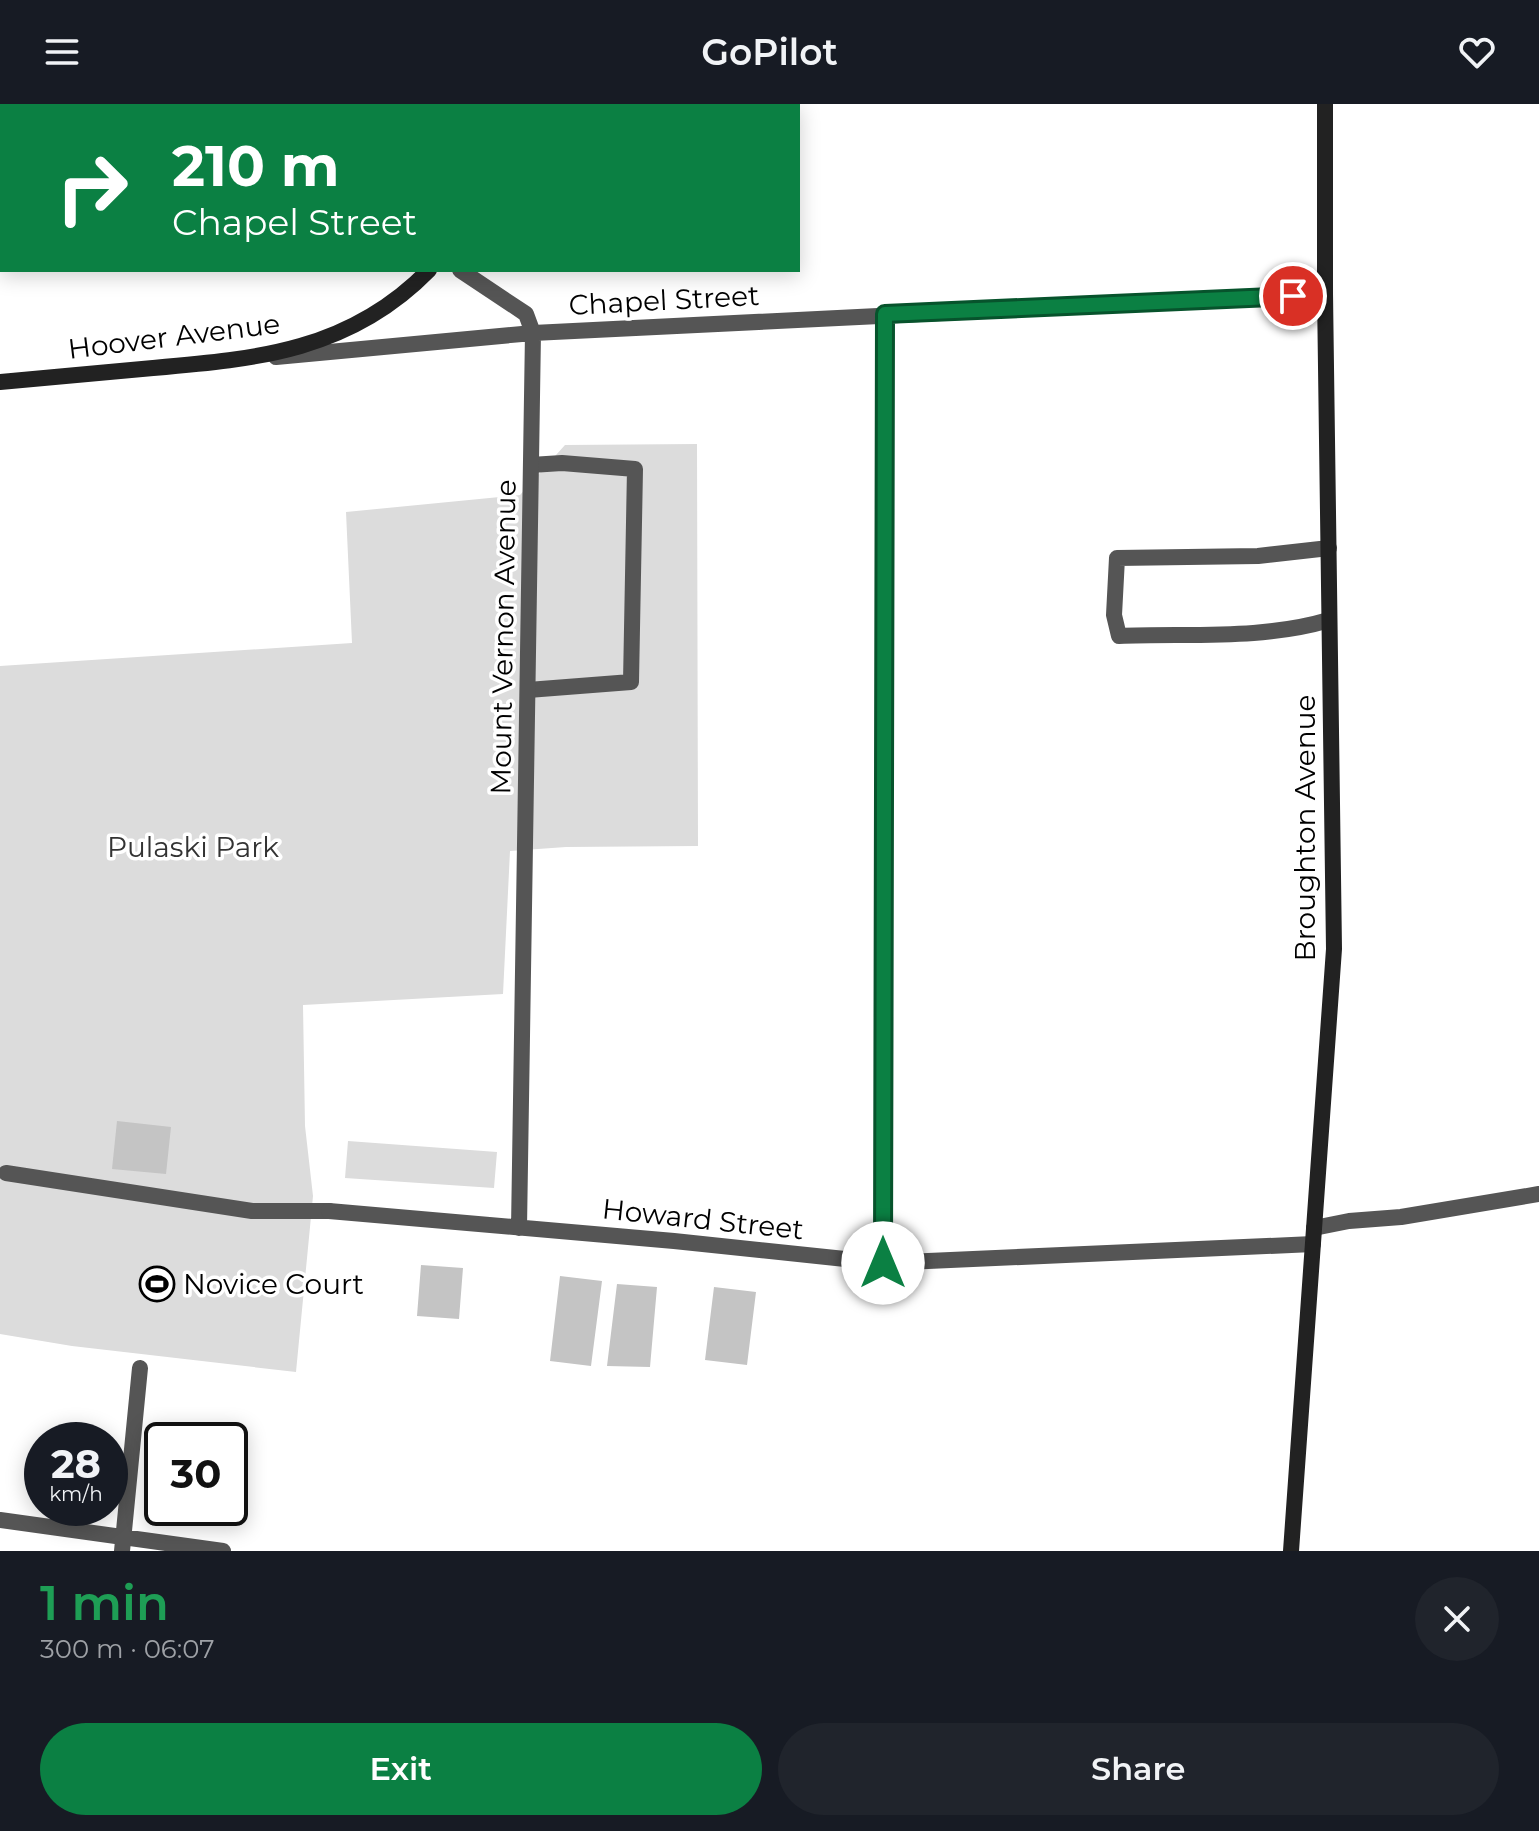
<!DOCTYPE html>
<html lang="en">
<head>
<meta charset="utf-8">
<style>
	:root { --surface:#171b24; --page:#20242c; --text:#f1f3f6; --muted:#9ea1a6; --accent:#0b8043 }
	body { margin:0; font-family:Montserrat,sans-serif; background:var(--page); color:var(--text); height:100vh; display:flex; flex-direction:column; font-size:30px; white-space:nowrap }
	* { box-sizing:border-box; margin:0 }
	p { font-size:26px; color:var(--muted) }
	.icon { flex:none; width:44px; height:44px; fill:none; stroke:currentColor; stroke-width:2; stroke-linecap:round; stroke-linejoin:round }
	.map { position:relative; height:1447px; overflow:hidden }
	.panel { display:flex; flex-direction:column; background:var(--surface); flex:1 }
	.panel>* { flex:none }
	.banner { position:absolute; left:0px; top:0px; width:800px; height:168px; box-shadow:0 4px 20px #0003; background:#0b8043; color:#fff; overflow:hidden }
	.speed { position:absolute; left:24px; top:1318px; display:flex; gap:16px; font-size:40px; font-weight:700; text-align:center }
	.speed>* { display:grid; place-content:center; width:104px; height:104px; border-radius:50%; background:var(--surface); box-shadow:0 4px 20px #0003; line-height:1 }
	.speed small { font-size:20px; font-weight:400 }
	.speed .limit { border:4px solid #111; border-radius:12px; background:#fff; color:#111 }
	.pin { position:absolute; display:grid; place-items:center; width:68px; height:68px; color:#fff; margin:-34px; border:4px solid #fff; border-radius:50%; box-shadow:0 2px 8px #0007 }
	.me { position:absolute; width:88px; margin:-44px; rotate:0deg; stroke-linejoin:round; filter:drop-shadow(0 0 6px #0008) }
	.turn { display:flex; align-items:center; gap:28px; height:168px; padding:0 40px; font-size:36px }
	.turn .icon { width:104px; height:104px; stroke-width:2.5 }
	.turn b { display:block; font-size:56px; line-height:68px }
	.round { display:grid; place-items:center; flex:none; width:84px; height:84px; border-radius:42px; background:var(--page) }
	.head { display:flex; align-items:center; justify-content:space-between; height:136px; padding:0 40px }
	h1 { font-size:48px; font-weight:600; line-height:60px; color:#1e9e55 }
	.primary-button { display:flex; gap:16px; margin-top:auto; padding:16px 40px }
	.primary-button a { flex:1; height:92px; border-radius:48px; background:var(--accent); color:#fff; font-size:32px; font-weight:600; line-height:92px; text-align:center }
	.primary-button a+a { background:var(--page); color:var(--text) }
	header { display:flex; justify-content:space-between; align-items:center; height:104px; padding:0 40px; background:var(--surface); font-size:36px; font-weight:600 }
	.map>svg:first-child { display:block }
	.green { fill:#dcdcdc }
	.building { fill:#c4c4c4 }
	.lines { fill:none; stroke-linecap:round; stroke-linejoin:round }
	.lane { stroke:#555; stroke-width:16 }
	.street { stroke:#555; stroke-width:16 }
	.secondary { stroke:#222; stroke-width:16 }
	.route-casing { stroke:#07532c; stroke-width:20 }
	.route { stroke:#0b8043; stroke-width:14 }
	.labels { text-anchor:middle; stroke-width:7; stroke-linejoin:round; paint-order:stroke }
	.street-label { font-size:28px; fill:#000; stroke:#fff }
	.park-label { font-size:28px; fill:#333; stroke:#fff }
	.poi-label { font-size:28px; fill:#000; stroke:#fff; text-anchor:start }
</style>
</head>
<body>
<header><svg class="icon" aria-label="menu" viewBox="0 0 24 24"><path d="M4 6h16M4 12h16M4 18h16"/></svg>GoPilot<svg class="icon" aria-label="heart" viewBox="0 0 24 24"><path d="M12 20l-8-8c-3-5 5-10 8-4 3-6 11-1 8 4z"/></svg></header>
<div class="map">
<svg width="1539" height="1447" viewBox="0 0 1539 1447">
	<rect width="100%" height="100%" fill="#fff"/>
	<path class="green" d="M697,340L698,742L566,743L510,747L503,890L303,901L305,1022L313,1092L296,1268L72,1242L0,1230V562L352,539L346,408L520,391L565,341Z
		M348,1037L497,1048L494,1084L345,1074Z"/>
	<path class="building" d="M117,1017L171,1023L166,1070L112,1065Z
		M421,1161L463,1164L459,1215L417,1212Z
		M560,1172L602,1177L591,1262L550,1257Z
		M617,1180L657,1183L650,1263L607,1262Z
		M714,1183L756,1188L747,1261L705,1256Z"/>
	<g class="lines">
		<path class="lane" d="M403,2L404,0
			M1329,444L1258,452L1117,454L1114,511L1119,532C1188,529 1262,536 1329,516
			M528,586L631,578L635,365L562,359L531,361
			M6,1069L252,1107H329
			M1314,1124L1349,1117L1401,1113L1539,1090"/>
		<path class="street" d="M460,166L526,210L533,229L519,1124
			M276,253L533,229L1325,190
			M329,1107L674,1137L883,1159L1313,1140
			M883,1159L885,210
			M0,1416L223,1447
			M122,1447L140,1264"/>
		<path class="secondary" d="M7,2L8,0
			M42,2L43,0
			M560,2L562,0
			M0,22L2,16
			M0,125L2,119
			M0,278C51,273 102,269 153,264C257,255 350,247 429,166
			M1291,1447L1334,845L1325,190V0"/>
	</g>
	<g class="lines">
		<g class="route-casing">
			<path id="route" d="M883,1159L885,210L1293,192"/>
		</g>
		<use href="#route" class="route"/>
	</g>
	<defs>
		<g id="stadium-ring" transform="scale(1.8)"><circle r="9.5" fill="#fff" stroke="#000" stroke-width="1.5"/><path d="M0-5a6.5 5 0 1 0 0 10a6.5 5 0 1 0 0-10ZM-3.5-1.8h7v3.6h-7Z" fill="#000"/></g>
	</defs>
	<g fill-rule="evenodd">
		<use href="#stadium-ring" x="157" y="1180"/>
	</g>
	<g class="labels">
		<g class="street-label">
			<text transform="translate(664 196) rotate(-3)" y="10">Chapel Street</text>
			<text transform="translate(174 232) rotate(-7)" y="10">Hoover Avenue</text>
			<text transform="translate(503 533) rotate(-89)" y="10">Mount Vernon Avenue</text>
			<text transform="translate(1305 724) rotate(-90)" y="10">Broughton Avenue</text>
			<text transform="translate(703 1115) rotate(6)" y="10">Howard Street</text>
		</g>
		<g class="park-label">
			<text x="193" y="753">Pulaski Park</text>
		</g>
		<g class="poi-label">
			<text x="183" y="1190">Novice Court</text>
		</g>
	</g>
</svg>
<div class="speed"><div>28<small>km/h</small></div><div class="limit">30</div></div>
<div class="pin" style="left:1293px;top:192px;background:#d93025"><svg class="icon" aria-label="arrive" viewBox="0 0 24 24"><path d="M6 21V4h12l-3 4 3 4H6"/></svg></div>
<svg class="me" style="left:883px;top:1159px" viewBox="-20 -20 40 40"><circle r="19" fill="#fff"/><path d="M0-13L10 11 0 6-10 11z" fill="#0b8043"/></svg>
<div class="banner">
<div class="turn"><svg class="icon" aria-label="right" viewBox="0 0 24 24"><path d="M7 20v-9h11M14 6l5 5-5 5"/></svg><div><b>210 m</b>Chapel Street</div></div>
</div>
</div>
<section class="panel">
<div class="head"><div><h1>1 min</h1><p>300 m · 06:07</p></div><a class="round"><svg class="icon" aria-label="close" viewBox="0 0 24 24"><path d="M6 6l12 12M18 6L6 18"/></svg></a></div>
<div class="primary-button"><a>Exit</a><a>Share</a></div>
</section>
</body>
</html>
